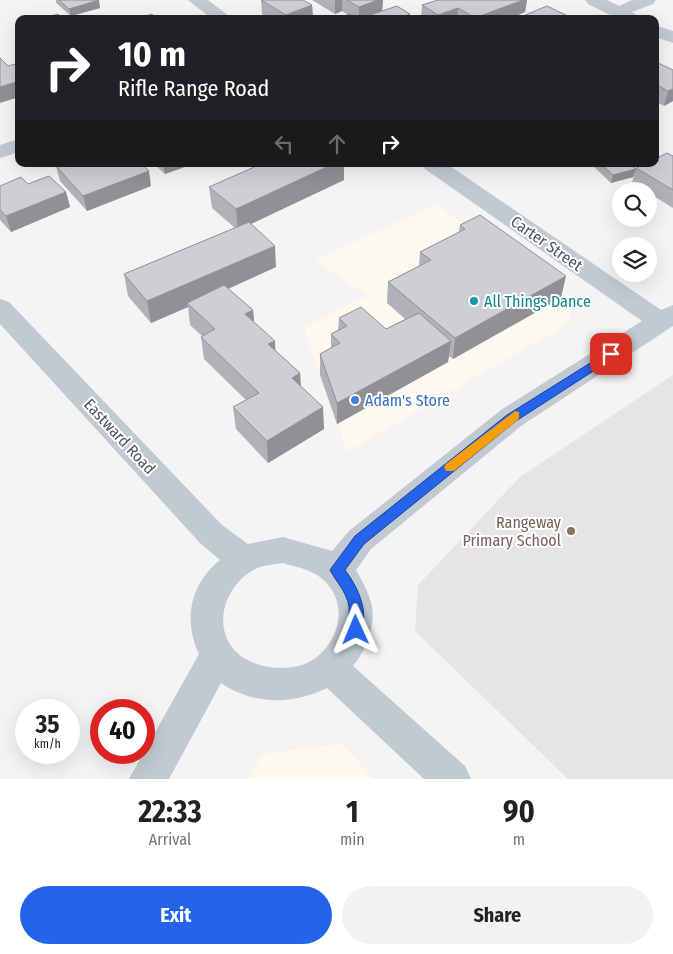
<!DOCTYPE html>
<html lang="en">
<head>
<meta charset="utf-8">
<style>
	:root { --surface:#fff; --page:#f2f2f2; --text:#222; --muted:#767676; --accent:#2563eb }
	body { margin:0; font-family:"Fira Sans Condensed",sans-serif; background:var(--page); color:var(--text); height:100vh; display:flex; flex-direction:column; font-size:19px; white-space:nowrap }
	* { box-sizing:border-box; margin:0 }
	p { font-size:16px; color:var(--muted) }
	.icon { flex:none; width:28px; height:28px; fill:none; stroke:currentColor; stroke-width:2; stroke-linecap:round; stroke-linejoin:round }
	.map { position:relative; height:779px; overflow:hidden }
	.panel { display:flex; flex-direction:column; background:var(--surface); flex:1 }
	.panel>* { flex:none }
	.banner { position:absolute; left:15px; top:15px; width:644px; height:152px; border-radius:10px; box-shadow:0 5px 20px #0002; background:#202124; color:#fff; overflow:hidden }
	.tools { position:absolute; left:612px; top:182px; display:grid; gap:10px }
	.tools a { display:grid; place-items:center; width:45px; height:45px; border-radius:50%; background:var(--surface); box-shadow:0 5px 20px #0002; font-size:25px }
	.speed { position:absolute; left:15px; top:699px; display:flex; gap:10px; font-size:25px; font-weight:700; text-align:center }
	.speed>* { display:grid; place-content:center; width:65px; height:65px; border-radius:50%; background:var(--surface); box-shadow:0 5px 20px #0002; line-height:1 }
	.speed small { font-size:12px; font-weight:400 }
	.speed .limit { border:8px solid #d22; background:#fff; color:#111 }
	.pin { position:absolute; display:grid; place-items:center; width:42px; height:42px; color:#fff; margin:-21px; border-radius:10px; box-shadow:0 2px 8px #0006 }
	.me { position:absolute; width:55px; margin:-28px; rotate:359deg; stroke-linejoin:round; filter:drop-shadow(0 0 4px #0008) }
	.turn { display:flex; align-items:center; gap:18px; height:105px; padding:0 20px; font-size:22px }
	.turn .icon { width:65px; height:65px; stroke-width:2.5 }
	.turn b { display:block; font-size:35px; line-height:42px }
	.lanes { display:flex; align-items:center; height:48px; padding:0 20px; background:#0003; justify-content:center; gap:25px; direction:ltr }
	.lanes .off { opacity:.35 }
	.eta { display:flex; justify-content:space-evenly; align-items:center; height:85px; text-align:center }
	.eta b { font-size:30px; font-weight:700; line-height:35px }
	.cta { display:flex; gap:10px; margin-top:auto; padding:10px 20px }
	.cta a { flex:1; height:58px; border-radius:30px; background:var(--accent); color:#fff; font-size:20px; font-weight:700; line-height:58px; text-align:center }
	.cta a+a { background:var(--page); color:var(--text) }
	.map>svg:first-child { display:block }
	.commercial { fill:#fdf9ef }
	.education { fill:#e6e4e5 }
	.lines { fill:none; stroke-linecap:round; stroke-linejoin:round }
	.minor { fill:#c1cad2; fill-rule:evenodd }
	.wall { fill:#b0b2b7 }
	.shaded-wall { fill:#909195 }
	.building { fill:#cdcfd5; stroke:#909195 }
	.route { fill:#2563eb; stroke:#184099 }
	.slow { fill:#f59e0b }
	.culture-dot { fill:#0f9aa8; stroke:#fff; stroke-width:2 }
	.shop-dot { fill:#3f7fe0; stroke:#fff; stroke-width:2 }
	.education-dot { fill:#8d6e63; stroke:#fff; stroke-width:2 }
	.labels { text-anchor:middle; stroke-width:4; stroke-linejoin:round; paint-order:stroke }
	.street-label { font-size:16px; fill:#4a5661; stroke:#fff }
	.culture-label { font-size:16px; fill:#0d838f; stroke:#fff; text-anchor:start }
	.shop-label { font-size:16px; fill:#366cbe; stroke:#fff; text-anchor:start }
	.education-label { font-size:16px; fill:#785e54; stroke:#fff; text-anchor:end }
</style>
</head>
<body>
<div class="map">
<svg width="673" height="779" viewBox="0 0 673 779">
	<rect width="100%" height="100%" fill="#f5f3f3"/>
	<path class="commercial" d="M436,204L570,301L569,323L347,452L304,328L367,296L316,260Z
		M342,744L374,779H248L263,754Z"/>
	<path class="education" d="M673,375V779H568L415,631L418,585L520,477Z"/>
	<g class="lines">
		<path class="minor" d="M188,0H208L233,19H212Z
			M585,0H607L619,6L632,0H656L653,4L632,12L641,19H618L588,4Z
			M655,25L673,31V43L655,37Z
			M19,139V152L0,158V145Z
			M422,164H447L661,310L673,305V326L521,426L371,549L356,570C361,579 367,589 370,599C378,619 367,650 353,666L465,766L471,779H424L327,688C293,705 253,705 221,683L169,779H129L199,654C183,620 190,584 220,560L200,543L0,324V299L9,302L222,525L248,544L283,537L332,551L349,531L501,410L642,321L425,169ZM283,563C291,566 301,567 309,571C347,587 347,632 317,657C292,677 240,669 227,639C215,611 233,577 260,567C267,565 276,564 283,563Z"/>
	</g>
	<path class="wall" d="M56,0H98L100,8L71,16L56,3Z
		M261,0L312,5L313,19H269L262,14Z
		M312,0H383L382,11L410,14L409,19H337L348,15L342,11L335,14Z
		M438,0H527L525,12L508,19H421L422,5Z
		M523,16L574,19H522Z
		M655,64L673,101L664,106L655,101Z
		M673,156V208L649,193V191H646L632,183L636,168Z
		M154,164H193L165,174Z
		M591,164H630L636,169L633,177L611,183Z
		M56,166L151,186L87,211L60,181Z
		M344,180L251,224L276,267L228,289L253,310L254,322L276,351L300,373L301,386L324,429L268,463L236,429L233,407L246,400L204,359L201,337L202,336L190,325L188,307L151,323L128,296L124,274L235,228L212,208L209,187Z
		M28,184L66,192L70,207L11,232L0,220V186Z
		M460,225L561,298L453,359L449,356L448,362L337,424L320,375V354L331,348V334L338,330L339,318L386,329L405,319L387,303L388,282L419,266L420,252L459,232Z"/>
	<path class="shaded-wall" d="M99,0L100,8L71,16L69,9Z
		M335,0H342V11L335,14Z
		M378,0H383L382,12L359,19V7Z
		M523,0H527L525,12L508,19H475V18Z
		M312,5L313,19H286V15Z
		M458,8L457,19H438V15Z
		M410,14L409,19H396Z
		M19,81V97L0,103V87Z
		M673,89V101L664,106L668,91Z
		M163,164H193L165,174Z
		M333,164H344V180L238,230L236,209Z
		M636,169L633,177L611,183L613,175Z
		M149,171L151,186L87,211L83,196Z
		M66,192L70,207L11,232L6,216Z
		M275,246L276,267L190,306L187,303L188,307L151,323L147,301Z
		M566,276L561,298L453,359L455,338Z
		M253,310L255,332L245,314Z
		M275,341L276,362L268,344Z
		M451,341L448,362L337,424V403Z
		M300,373L301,395L292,378Z
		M323,407L324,429L268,463L267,441Z"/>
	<path class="building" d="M59,0H99L69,9Z
		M261,0H303L312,5L286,15Z
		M347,0H378L359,7Z
		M438,0H523L475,18L458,8L438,15L422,5Z
		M397,6L410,14L396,19L361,18Z
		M547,6L574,19H529L523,16Z
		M58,14L63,19H41Z
		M152,14L157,19H136Z
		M350,14L358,19H337Z
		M0,58L8,66L19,63V81L0,87Z
		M658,63L673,70V89L668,91L655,84V64Z
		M667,153L673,156V190L636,168L645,164H655V159Z
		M62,164H142L149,171L83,196L56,166Z
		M261,164H333L236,209L209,187Z
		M601,164H630L636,169L613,175Z
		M49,176L66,192L6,216L0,210V186L21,177L28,184Z
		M480,215L566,276L455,338L388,282L431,260L420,252L465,229L460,225Z
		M249,222L275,246L147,301L124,274Z
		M224,285L253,310L245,314L275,341L268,344L300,373L292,378L323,407L267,441L233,407L259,393L201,337L215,329L187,303Z
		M361,307L386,329L419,313L451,341L337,403L320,354L340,343L331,334L347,326L339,318Z"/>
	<path class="route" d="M611,350L617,354L615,357L516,421L364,544L345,570C358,587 370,613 360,634L356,636L351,634C346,625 350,615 349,606C346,591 337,583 330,570L355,536L507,415Z"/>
	<path class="slow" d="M515,411L519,412V419L454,471H446L444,467L446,464Z"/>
	<circle class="culture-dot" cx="474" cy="301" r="5"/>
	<circle class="shop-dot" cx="355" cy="400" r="5"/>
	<circle class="education-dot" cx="571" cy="531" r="5"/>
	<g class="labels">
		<g class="street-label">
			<text transform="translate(547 243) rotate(35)" y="6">Carter Street</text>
			<text transform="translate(120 436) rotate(47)" y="6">Eastward Road</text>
		</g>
		<g class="culture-label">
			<text x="484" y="307">All Things Dance</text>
		</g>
		<g class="shop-label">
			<text x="365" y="406">Adam's Store</text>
		</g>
		<g class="education-label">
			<text x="561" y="528">Rangeway<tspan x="561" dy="18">Primary School</tspan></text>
		</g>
	</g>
</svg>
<div class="tools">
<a><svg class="icon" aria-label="search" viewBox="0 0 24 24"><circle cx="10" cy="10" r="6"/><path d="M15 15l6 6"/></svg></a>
<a><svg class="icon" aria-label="layers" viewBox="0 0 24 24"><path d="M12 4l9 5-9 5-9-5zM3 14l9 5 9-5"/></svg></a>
</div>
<div class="speed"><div>35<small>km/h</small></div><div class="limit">40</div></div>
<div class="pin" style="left:611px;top:354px;background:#d93025"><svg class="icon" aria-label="arrive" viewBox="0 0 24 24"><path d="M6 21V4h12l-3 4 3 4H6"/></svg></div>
<svg class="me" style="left:356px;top:630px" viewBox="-20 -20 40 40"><path d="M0-17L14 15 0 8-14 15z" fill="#2563eb" stroke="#fff" stroke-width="4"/></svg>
<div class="banner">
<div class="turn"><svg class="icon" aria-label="right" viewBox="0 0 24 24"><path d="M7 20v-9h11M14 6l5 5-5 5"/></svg><div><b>10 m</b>Rifle Range Road</div></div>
<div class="lanes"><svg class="icon off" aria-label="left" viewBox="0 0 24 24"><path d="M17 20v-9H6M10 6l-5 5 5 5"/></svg><svg class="icon off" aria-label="ahead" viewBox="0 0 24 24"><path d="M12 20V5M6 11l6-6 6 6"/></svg><svg class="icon" aria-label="right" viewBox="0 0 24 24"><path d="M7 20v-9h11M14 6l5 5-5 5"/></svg></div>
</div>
</div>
<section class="panel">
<div class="eta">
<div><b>22:33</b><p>Arrival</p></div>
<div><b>1</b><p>min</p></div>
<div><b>90</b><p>m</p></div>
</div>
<div class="cta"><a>Exit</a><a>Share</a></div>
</section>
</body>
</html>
